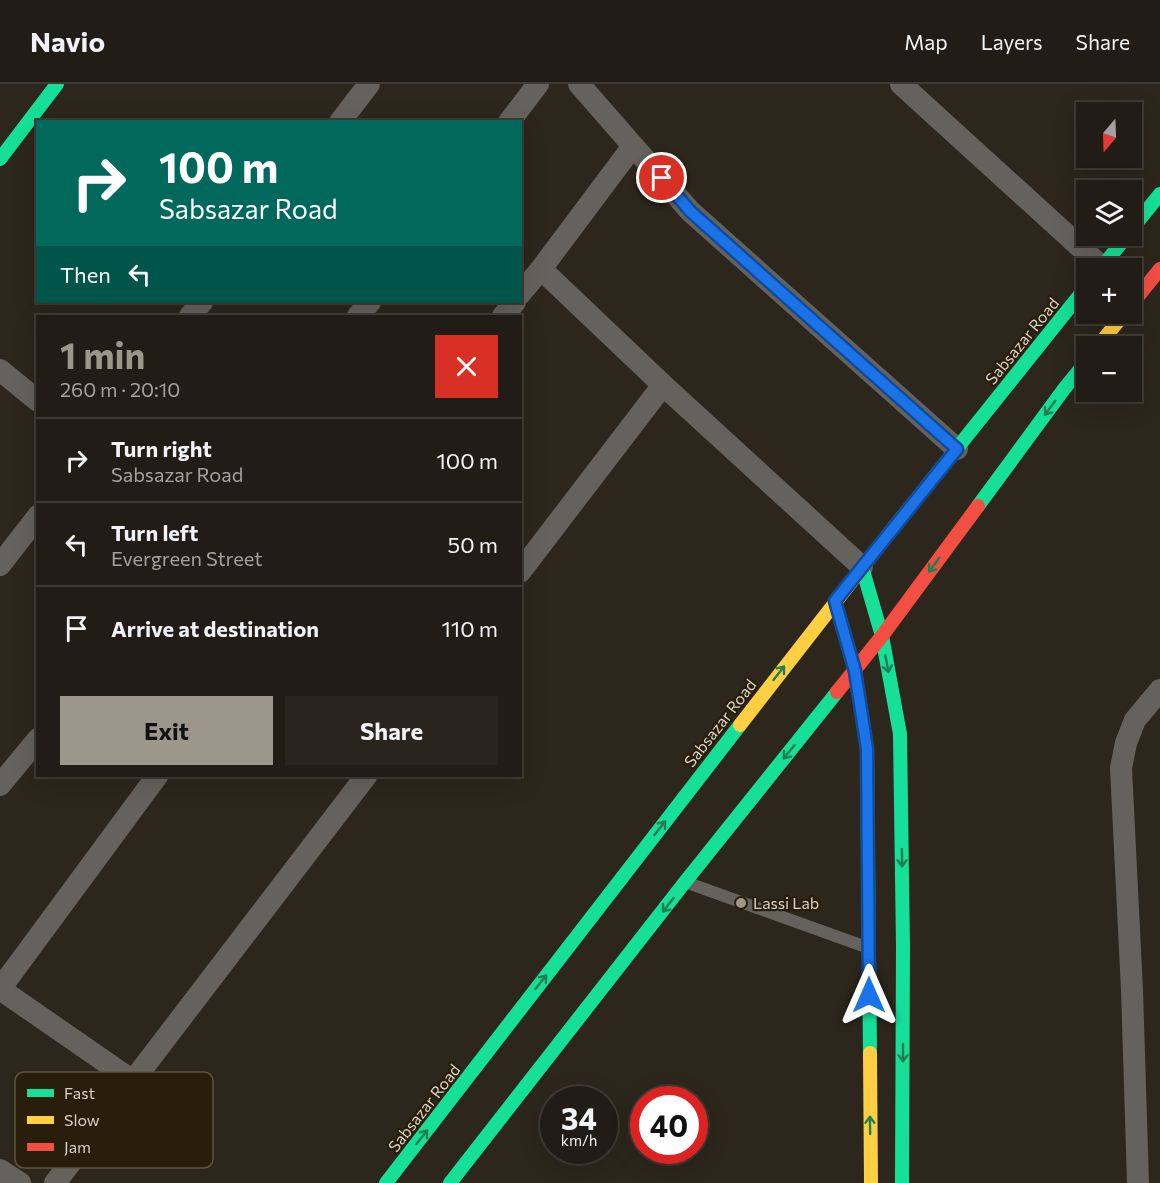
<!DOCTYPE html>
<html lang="en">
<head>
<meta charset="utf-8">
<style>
	:root { --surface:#211c15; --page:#29251e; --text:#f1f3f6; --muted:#a2a1a0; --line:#3e3a34; --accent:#9c968b }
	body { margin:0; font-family:Commissioner,sans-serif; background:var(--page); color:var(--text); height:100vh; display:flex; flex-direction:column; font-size:22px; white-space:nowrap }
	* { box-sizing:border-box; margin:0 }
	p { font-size:20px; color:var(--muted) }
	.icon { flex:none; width:33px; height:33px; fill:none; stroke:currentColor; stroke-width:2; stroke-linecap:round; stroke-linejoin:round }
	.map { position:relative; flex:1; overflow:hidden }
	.sheet { position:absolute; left:36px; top:231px; width:486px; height:462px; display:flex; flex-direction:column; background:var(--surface); border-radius:0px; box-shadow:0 6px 24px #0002,0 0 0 2px var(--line) }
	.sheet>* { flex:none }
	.banner { position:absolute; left:36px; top:36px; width:486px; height:183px; border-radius:0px; box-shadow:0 6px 24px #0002,0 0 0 2px var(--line); background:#00695c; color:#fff; overflow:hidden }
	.needle { width:39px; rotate:199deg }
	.controls { position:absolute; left:1076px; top:18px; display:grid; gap:12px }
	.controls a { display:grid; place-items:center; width:66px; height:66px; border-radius:0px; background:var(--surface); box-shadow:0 6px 24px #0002,0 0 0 2px var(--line); font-size:30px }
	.speed { position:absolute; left:540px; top:1002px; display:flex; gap:12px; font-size:30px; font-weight:700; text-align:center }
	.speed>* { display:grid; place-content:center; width:78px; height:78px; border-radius:50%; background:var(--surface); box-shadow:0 6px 24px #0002,0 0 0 2px var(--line); line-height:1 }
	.speed small { font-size:15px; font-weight:400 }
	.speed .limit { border:9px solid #d22; background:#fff; color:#111 }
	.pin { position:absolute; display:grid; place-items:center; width:51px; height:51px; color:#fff; margin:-26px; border:3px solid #fff; border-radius:50%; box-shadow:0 2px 6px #0007 }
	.me { position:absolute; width:66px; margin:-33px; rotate:0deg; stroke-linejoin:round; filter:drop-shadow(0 0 4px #0008) }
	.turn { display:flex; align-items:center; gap:21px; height:126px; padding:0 24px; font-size:27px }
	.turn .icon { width:78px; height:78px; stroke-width:2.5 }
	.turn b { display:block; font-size:42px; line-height:51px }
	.then { display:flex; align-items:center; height:57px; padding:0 24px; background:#0003; gap:12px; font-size:22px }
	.round { display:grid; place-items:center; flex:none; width:63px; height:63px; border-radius:0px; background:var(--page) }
	.summary { display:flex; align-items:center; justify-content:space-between; height:102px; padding:0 24px }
	h1 { font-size:36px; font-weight:700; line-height:45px; color:var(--accent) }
	.cta { display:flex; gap:12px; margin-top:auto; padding:12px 24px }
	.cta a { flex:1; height:69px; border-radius:0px; background:var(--accent); color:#111; font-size:24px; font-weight:700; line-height:69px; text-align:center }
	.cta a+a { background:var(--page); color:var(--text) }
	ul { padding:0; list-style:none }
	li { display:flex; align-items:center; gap:18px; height:84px; padding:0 24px; border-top:2px solid var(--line) }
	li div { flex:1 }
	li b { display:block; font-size:22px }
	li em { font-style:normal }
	header { display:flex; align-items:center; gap:36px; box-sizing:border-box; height:84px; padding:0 30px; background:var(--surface); border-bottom:2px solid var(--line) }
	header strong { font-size:28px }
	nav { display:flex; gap:33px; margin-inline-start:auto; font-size:21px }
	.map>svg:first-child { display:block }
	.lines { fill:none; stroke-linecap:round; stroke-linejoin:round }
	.lane { stroke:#65625d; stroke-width:12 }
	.street { stroke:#65625d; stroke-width:22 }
	.fast { stroke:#16e098; stroke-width:14 }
	.slow { stroke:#ffcf43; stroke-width:14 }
	.jam { stroke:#f24e42; stroke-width:14 }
	.oneway { stroke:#207f52 }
	.route-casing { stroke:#114b97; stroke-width:15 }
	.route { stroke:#1a73e8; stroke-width:10 }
	.poi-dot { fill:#9c968b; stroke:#291e0b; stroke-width:2 }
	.labels { text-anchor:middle; stroke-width:4.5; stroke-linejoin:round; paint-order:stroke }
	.street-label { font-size:16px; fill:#d9d2c7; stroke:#291e0b }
	.poi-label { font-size:16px; fill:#d9d2c7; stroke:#291e0b; text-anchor:start }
	.key { fill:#291e0b; stroke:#5e5443; stroke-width:1.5 }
	.key-label { font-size:16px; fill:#d9d2c7 }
</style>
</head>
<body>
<header>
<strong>Navio</strong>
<nav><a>Map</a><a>Layers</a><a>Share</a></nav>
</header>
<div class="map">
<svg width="1160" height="1099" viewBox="0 0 1160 1099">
	<rect width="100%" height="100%" fill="#2c261c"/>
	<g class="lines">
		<path class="lane" d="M688,799L866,863"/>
		<path class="street" d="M579,0L690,127L957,365
			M901,0L1102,183
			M340,38L369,0
			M509,38L538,0
			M541,185L663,301L862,483
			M520,210L541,185L633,62
			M190,232L202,218
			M358,232L370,218
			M503,232L515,218
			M0,286L38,317
			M0,481L38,432
			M520,488L663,301
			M0,701L38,655
			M0,905L157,692
			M0,905L133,997
			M0,1086L20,1099
			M55,1099L366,692
			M1138,1099L1132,906L1121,684L1126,659L1135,636L1160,606"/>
		<path class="fast" d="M0,75L57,0
			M1131,146L1160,110
			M1101,184L1127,152
			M978,422L1064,305L1086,278
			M894,443L1086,203
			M862,483L882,552L900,650L903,863L902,1099
			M835,517L855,587L867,665L870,969
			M386,1099L740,641
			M450,1099L685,798L837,608"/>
		<path class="slow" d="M1098,262L1124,230
			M740,641L894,443
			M870,969L871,1099"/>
		<path class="jam" d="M1131,221L1160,185
			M837,608L882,552L978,422"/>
	</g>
	<defs><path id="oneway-shaft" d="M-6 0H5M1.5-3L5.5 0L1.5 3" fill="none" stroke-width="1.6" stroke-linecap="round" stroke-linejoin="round" transform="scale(1.5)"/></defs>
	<g class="oneway">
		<use href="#oneway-shaft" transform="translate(1050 324) rotate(126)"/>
		<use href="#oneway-shaft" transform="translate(934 481) rotate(126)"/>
		<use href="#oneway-shaft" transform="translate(887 580) rotate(79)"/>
		<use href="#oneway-shaft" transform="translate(779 589) rotate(-52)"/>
		<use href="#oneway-shaft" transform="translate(789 668) rotate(129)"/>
		<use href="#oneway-shaft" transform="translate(660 744) rotate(-52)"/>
		<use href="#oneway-shaft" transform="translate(902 774) rotate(89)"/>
		<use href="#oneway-shaft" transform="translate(668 821) rotate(128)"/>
		<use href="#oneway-shaft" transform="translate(541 898) rotate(-52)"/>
		<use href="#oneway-shaft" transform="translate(903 969) rotate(90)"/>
		<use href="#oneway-shaft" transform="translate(870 1041) rotate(-91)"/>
		<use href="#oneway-shaft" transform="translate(422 1053) rotate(-52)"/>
	</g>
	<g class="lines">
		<g class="route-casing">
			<path id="route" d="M662,94L690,127L957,365L835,517L855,587L867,665L869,911"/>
		</g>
		<use href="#route" class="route"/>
	</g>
	<circle class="poi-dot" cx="741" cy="819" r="6"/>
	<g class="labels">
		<g class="street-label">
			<text transform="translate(1022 257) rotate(-51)" y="6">Sabsazar Road</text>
			<text transform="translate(720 639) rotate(-52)" y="6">Sabsazar Road</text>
			<text transform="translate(424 1024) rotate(-52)" y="6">Sabsazar Road</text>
		</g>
		<g class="poi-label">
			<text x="753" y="825">Lassi Lab</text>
		</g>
	</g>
	<rect x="15" y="988" width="198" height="96" rx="9" class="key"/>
	<rect x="27" y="1005" width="27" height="8" fill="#16e098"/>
	<rect x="27" y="1032" width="27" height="8" fill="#ffcf43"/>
	<rect x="27" y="1059" width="27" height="8" fill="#f24e42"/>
	<g class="key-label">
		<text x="64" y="1015">Fast</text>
		<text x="64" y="1042">Slow</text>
		<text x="64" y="1069">Jam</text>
	</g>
</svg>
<div class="controls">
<a><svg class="needle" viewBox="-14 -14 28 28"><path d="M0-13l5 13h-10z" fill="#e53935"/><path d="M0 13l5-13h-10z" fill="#a2a1a0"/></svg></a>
<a><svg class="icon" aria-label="layers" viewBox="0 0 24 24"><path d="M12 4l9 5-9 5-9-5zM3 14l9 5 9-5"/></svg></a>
<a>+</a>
<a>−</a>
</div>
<div class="speed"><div>34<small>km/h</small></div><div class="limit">40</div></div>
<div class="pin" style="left:662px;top:94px;background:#d93025"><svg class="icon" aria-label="arrive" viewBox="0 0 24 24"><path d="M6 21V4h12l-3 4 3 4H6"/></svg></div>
<svg class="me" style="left:869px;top:911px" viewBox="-20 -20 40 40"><path d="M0-17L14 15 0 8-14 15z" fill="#1a73e8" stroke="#fff" stroke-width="4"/></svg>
<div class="banner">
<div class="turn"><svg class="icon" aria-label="right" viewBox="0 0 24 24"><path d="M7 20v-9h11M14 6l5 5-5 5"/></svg><div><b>100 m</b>Sabsazar Road</div></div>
<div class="then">Then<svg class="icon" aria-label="left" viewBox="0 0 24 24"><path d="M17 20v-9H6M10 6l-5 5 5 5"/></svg></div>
</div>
<section class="sheet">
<div class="summary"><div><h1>1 min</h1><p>260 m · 20:10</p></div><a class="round" style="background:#d93025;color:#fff"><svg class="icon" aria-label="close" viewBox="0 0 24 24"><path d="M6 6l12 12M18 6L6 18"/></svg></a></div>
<ul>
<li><svg class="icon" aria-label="right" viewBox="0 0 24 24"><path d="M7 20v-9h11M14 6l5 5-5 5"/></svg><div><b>Turn right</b><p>Sabsazar Road</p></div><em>100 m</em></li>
<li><svg class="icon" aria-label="left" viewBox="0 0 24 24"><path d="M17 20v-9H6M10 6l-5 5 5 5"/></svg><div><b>Turn left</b><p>Evergreen Street</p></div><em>50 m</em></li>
<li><svg class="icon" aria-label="arrive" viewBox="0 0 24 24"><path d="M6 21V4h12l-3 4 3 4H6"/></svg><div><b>Arrive at destination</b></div><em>110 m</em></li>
</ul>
<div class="cta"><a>Exit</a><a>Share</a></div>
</section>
</div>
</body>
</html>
